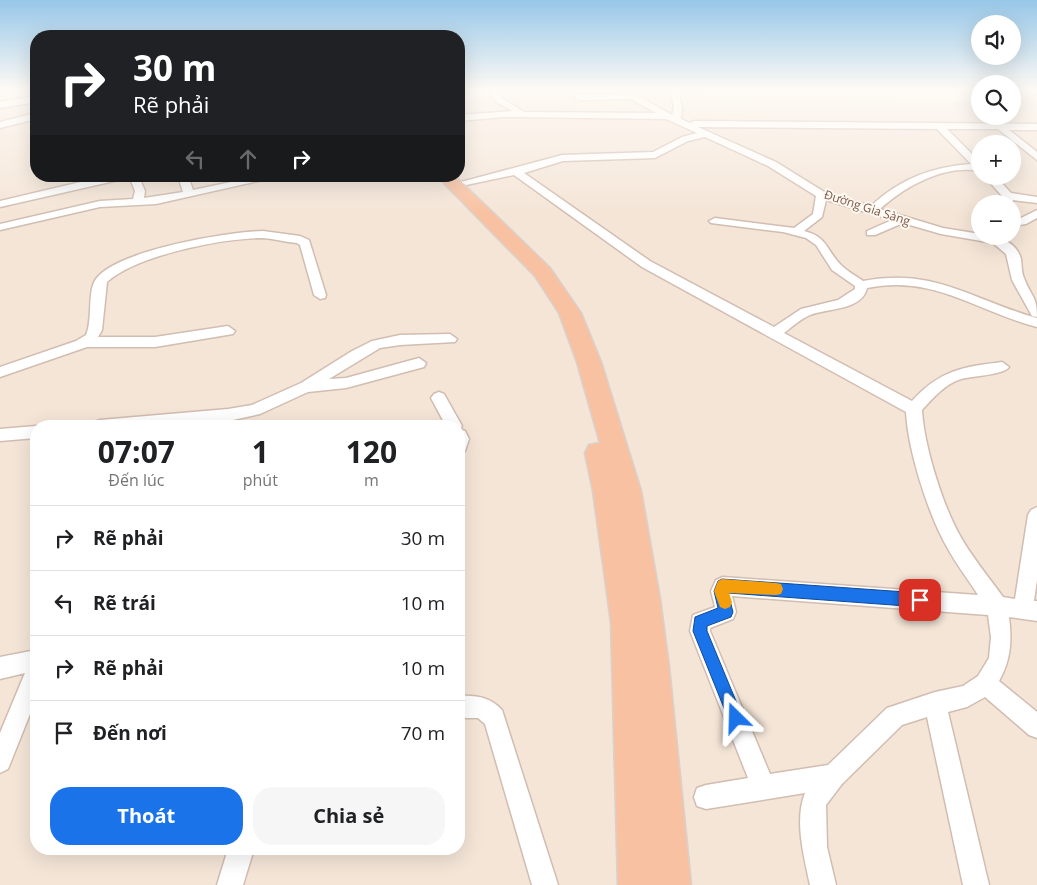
<!DOCTYPE html>
<html lang="vi">
<head>
<meta charset="utf-8">
<style>
	:root { --surface:#fff; --page:#f6f6f6; --text:#202124; --muted:#757577; --line:#e0e0e0; --accent:#1a73e8 }
	body { margin:0; font-family:"Open Sans",sans-serif; background:var(--page); color:var(--text); height:100vh; display:flex; flex-direction:column; font-size:19px; white-space:nowrap }
	* { box-sizing:border-box; margin:0 }
	p { font-size:16px; color:var(--muted) }
	.icon { flex:none; width:28px; height:28px; fill:none; stroke:currentColor; stroke-width:2; stroke-linecap:round; stroke-linejoin:round }
	.map { position:relative; flex:1; overflow:hidden }
	.details { position:absolute; left:30px; top:420px; width:435px; height:435px; display:flex; flex-direction:column; background:var(--surface); border-radius:20px; box-shadow:0 5px 20px #0002 }
	.details>* { flex:none }
	.hud { position:absolute; left:30px; top:30px; width:435px; height:152px; border-radius:20px; box-shadow:0 5px 20px #0002; background:#202124; color:#fff; overflow:hidden }
	.buttons { position:absolute; left:971px; top:15px; display:grid; gap:10px }
	.buttons a { display:grid; place-items:center; width:50px; height:50px; border-radius:50%; background:var(--surface); box-shadow:0 5px 20px #0002; font-size:25px }
	.pin { position:absolute; display:grid; place-items:center; width:42px; height:42px; color:#fff; margin:-21px; border-radius:10px; box-shadow:0 2px 8px #0006 }
	.me { position:absolute; width:55px; margin:-28px; rotate:338deg; stroke-linejoin:round; filter:drop-shadow(0 0 4px #0008) }
	.turn { display:flex; align-items:center; gap:18px; height:105px; padding:0 20px; font-size:22px }
	.turn .icon { width:65px; height:65px; stroke-width:2.5 }
	.turn b { display:block; font-size:35px; line-height:42px }
	.lanes { display:flex; align-items:center; height:48px; padding:0 20px; background:#0003; justify-content:center; gap:25px; direction:ltr }
	.lanes .off { opacity:.35 }
	.eta { display:flex; justify-content:space-evenly; align-items:center; height:85px; text-align:center }
	.eta b { font-size:30px; font-weight:700; line-height:35px }
	.primary-button { display:flex; gap:10px; margin-top:auto; padding:10px 20px }
	.primary-button a { flex:1; height:58px; border-radius:20px; background:var(--accent); color:#fff; font-size:20px; font-weight:700; line-height:58px; text-align:center }
	.primary-button a+a { background:var(--page); color:var(--text) }
	ul { padding:0; list-style:none }
	li { display:flex; align-items:center; gap:15px; height:65px; padding:0 20px; border-top:1px solid var(--line) }
	li div { flex:1 }
	li b { display:block; font-size:19px }
	li em { font-style:normal }
	.map>svg:first-child { display:block }
	.residential { fill:#f4e5d7; fill-rule:evenodd }
	.lines { fill:none; stroke-linecap:round; stroke-linejoin:round }
	.minor-casing { stroke:#d1bdb1; stroke-width:3 }
	.trunk-casing { stroke:#d9d1cd; stroke-width:3 }
	.minor { fill:#fff; fill-rule:evenodd }
	.trunk { fill:#f8c2a2; fill-rule:evenodd }
	.route { fill:#1a73e8; stroke:#114b97 }
	.slow { fill:#f59e0b }
	.labels { text-anchor:middle; stroke-width:4; stroke-linejoin:round; paint-order:stroke }
	.far-street-label { font-size:12px; fill:#77594c; stroke:#fff8f0 }
</style>
</head>
<body>
<div class="map">
<svg width="1037" height="885" viewBox="0 0 1037 885">
	<rect width="100%" height="100%" fill="#fcf4e9"/>
	<path class="residential" d="M0,89H36V176H459V89H706L705,100L980,101V116H1012L1013,102L1022,101L1018,89H1037V885H0ZM980,144H1012V176H980ZM980,204H1012V236H980ZM36,426H459V849H36Z"/>
	<g class="lines">
		<g class="minor-casing">
			<path id="minor" d="M488,89H496L502,98L524,112L656,113L631,99L579,100L575,97L579,94L633,93L672,115L674,108L670,89H678L682,108L681,119L690,123L694,121L1037,124V130H1009L1037,152V160L998,129H947L980,162V171C945,164 905,186 880,209L943,228L980,234V236C996,236 1016,240 1021,259C1022,265 1021,271 1024,278C1031,297 1037,295 1037,317L1032,316L1012,280L1006,254L993,243L941,234L903,223L875,235H867V231L892,220L826,200L822,217L804,231C828,237 826,250 841,265C847,271 856,276 863,281C935,267 972,300 1037,318V327C976,311 933,274 867,288C862,311 827,308 810,315C801,319 793,326 784,333L912,401C940,370 963,367 1002,362L1009,367C1004,375 972,376 961,379C945,384 933,398 922,410C924,445 942,503 959,534C971,556 988,576 1003,597L1015,599L1028,515L1031,510L1037,507V580L1034,601H1037V621L1009,617C1012,641 1011,660 999,681L1037,712V738L1029,735L985,697L967,707L948,712L989,885H963L927,717L902,725L842,784L826,805L827,847L836,885H810C804,857 794,820 805,793L706,809L697,806L694,797L697,788L706,785L748,778L690,631L693,615L715,607L711,591L716,580L723,577L978,595C968,579 956,564 947,547C928,514 908,450 906,412L642,267L514,175L466,185L461,182L562,155L653,152L682,137L697,133L666,119L504,117L459,121V115L512,111L496,102ZM698,127L937,129L971,164C931,167 900,179 871,206L826,193L776,162ZM705,137L768,166L816,196L813,214L794,228L715,218L709,221L711,223L783,232L806,238L816,245L832,270L855,286V289L838,300L801,309L774,327L650,261L524,173L563,161L655,158L688,141ZM732,596L988,615L991,637L989,658L978,676L963,686L935,692L887,708L828,765L770,774L710,631V628L733,619L736,612Z
				M36,96V102L0,108V102Z
				M36,113V119L0,128V122Z
				M106,176L139,177L145,191L144,198L183,192L178,176H188L193,190L259,176H280L156,204L100,207L0,230V224L100,201L133,199L135,191L131,181L123,179L0,207V201Z
				M984,176H995L1011,193L1037,197V203L1013,200L1012,204H1002L1003,197Z
				M1037,210V218L1026,224L1012,226V220L1019,219Z
				M263,231L300,236L309,240L326,295L325,298L320,299L314,295L300,245L297,243C286,242 274,239 263,238C223,238 137,255 107,282L102,330L98,337H155L228,326L235,331L233,334L155,347H87L0,377V367L76,341L86,335C93,320 87,291 96,279C117,250 228,232 263,231Z
				M450,334L457,339L455,342L400,345L380,348L329,379L346,378L419,358L426,363L424,367L346,388L308,392L260,414L228,421L167,426H92L94,422L100,420L228,409L252,405L301,383L352,351L372,341L400,335Z
				M439,392L444,394L462,426L460,429L465,431L469,439L465,451L459,452V426H446L431,398L434,394Z
				M36,426V438L0,441V429Z
				M36,650V699L8,769L0,773V733L25,673L0,679V657Z
				M459,696C476,695 490,697 502,710L558,885H532L485,724L478,718H459Z
				M228,849H254L243,885H217Z"/>
		</g>
		<g class="trunk-casing">
			<path id="trunk" d="M437,176H455L550,268L581,313L601,362L641,491L660,599L669,667L691,885H618L611,622L593,491L585,453L589,445L600,443L577,362L559,313L535,276Z"/>
		</g>
		<use href="#minor" class="minor"/>
		<use href="#trunk" class="trunk"/>
	</g>
	<linearGradient id="sky" x2="0" y2="1"><stop stop-color="#97c7e8"/><stop offset="0.42" stop-color="#fefaf5"/><stop offset="1" stop-color="#fefaf5" stop-opacity="0"/></linearGradient>
	<rect width="1037" height="213" fill="url(#sky)"/>
	<path class="route" d="M722,579L920,593L925,595L927,600L925,605L920,607L728,593L733,612L731,617L707,626V631L743,718L741,723L736,726L730,723L693,631L695,617L718,608L714,591L718,581Z"/>
	<path class="slow" d="M722,579L776,583L781,584L783,589L781,594L776,595L729,593L732,602L730,607L725,609L720,607L714,591L718,581Z"/>
	<g class="labels">
		<g class="far-street-label">
			<text transform="translate(867 208) rotate(18)" y="4">Đường Gia Sàng</text>
		</g>
	</g>
</svg>
<div class="buttons">
<a><svg class="icon" aria-label="sound" viewBox="0 0 24 24"><path d="M4 9h4l5-4v14l-5-4H4zM17 9q2 3 0 6"/></svg></a>
<a><svg class="icon" aria-label="search" viewBox="0 0 24 24"><circle cx="10" cy="10" r="6"/><path d="M15 15l6 6"/></svg></a>
<a>+</a>
<a>−</a>
</div>
<div class="pin" style="left:920px;top:600px;background:#d93025"><svg class="icon" aria-label="arrive" viewBox="0 0 24 24"><path d="M6 21V4h12l-3 4 3 4H6"/></svg></div>
<svg class="me" style="left:736px;top:718px" viewBox="-20 -20 40 40"><path d="M0-17L14 15 0 8-14 15z" fill="#1a73e8" stroke="#fff" stroke-width="4"/></svg>
<div class="hud">
<div class="turn"><svg class="icon" aria-label="right" viewBox="0 0 24 24"><path d="M7 20v-9h11M14 6l5 5-5 5"/></svg><div><b>30 m</b>Rẽ phải</div></div>
<div class="lanes"><svg class="icon off" aria-label="left" viewBox="0 0 24 24"><path d="M17 20v-9H6M10 6l-5 5 5 5"/></svg><svg class="icon off" aria-label="ahead" viewBox="0 0 24 24"><path d="M12 20V5M6 11l6-6 6 6"/></svg><svg class="icon" aria-label="right" viewBox="0 0 24 24"><path d="M7 20v-9h11M14 6l5 5-5 5"/></svg></div>
</div>
<section class="details">
<div class="eta">
<div><b>07:07</b><p>Đến lúc</p></div>
<div><b>1</b><p>phút</p></div>
<div><b>120</b><p>m</p></div>
</div>
<ul>
<li><svg class="icon" aria-label="right" viewBox="0 0 24 24"><path d="M7 20v-9h11M14 6l5 5-5 5"/></svg><div><b>Rẽ phải</b></div><em>30 m</em></li>
<li><svg class="icon" aria-label="left" viewBox="0 0 24 24"><path d="M17 20v-9H6M10 6l-5 5 5 5"/></svg><div><b>Rẽ trái</b></div><em>10 m</em></li>
<li><svg class="icon" aria-label="right" viewBox="0 0 24 24"><path d="M7 20v-9h11M14 6l5 5-5 5"/></svg><div><b>Rẽ phải</b></div><em>10 m</em></li>
<li><svg class="icon" aria-label="arrive" viewBox="0 0 24 24"><path d="M6 21V4h12l-3 4 3 4H6"/></svg><div><b>Đến nơi</b></div><em>70 m</em></li>
</ul>
<div class="primary-button"><a>Thoát</a><a>Chia sẻ</a></div>
</section>
</div>
</body>
</html>
